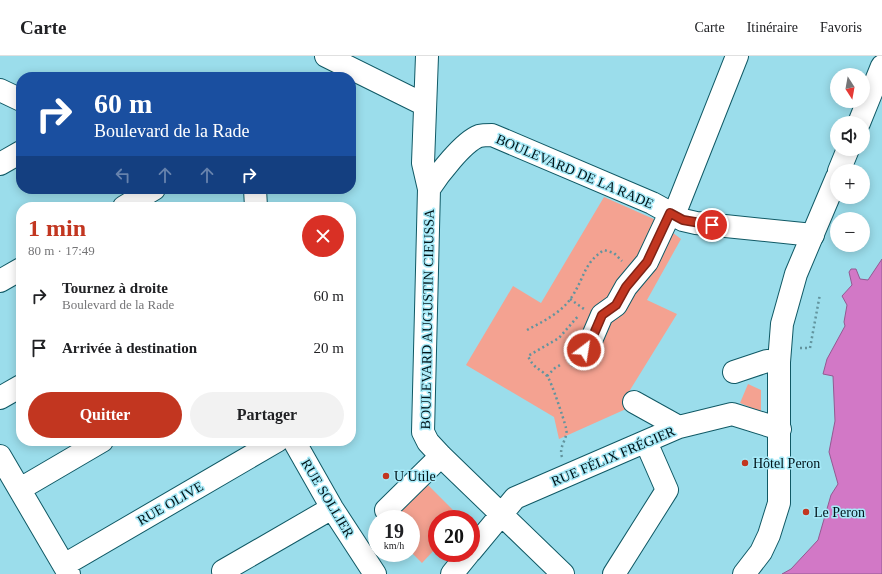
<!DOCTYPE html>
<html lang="fr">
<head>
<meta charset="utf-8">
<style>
	:root { --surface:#fff; --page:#f2f2f2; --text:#202124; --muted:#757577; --line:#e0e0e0; --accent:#c23620 }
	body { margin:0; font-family:"Times New Roman",serif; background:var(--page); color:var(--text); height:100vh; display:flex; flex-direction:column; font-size:15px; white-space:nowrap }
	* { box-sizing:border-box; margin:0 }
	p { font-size:13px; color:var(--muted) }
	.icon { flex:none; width:22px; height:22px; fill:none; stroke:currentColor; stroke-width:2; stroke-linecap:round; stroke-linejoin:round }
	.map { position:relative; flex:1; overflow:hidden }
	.sheet { position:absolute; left:16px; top:146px; width:340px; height:244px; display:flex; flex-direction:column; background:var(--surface); border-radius:16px; box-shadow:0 2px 10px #0003 }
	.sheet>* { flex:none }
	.hud { position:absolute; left:16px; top:16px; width:340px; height:122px; border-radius:16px; box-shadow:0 2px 10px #0003; background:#1a4fa0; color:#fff; overflow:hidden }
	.needle { width:26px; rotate:169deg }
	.tools { position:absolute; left:830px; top:12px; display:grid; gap:8px }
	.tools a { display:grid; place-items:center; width:40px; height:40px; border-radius:50%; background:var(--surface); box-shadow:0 2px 10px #0003; font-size:20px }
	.speed { position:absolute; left:368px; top:454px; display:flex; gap:8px; font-size:20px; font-weight:700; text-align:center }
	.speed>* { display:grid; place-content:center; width:52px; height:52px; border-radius:50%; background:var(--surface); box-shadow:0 2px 10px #0003; line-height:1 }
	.speed small { font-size:10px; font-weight:400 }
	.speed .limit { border:6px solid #d22; background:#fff; color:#111 }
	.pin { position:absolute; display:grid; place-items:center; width:34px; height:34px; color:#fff; margin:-17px; border:2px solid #fff; border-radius:50%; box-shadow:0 1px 4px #0007 }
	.me { position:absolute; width:44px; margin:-22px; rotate:31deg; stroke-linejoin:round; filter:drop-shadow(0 0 3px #0008) }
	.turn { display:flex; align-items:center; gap:14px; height:84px; padding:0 12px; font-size:18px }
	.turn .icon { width:52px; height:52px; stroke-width:2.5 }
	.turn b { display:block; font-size:28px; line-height:34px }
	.lanes { display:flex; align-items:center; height:38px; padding:0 12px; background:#0003; justify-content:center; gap:20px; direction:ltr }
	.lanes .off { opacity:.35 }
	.round { display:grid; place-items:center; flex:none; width:42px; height:42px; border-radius:21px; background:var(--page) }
	.headline { display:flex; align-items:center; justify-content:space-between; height:68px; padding:0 12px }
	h1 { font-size:24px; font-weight:700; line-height:30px; color:var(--accent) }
	.primary-button { display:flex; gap:8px; margin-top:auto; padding:8px 12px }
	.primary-button a { flex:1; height:46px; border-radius:24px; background:var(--accent); color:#fff; font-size:16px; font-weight:700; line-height:46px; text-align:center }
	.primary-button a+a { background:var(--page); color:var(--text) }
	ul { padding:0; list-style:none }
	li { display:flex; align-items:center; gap:12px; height:52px; padding:0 12px }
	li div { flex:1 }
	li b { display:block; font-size:15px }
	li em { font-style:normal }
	header { display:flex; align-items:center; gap:24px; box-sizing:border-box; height:56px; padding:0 20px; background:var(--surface); border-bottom:1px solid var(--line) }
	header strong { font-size:19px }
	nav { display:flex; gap:22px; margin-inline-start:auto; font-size:14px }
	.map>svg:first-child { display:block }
	.green { fill:#f4a291 }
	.water { fill:#d278c6; stroke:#935a92 }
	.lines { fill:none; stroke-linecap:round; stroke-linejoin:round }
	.minor-casing { stroke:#105965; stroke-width:24 }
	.major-casing { stroke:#105965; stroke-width:24 }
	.path { stroke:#62949e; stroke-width:2.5; stroke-dasharray:2 3; stroke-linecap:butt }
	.minor { stroke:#fff; stroke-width:22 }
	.major { stroke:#fff; stroke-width:22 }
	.route-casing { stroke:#7e2315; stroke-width:10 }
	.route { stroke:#c23620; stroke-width:7 }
	.poi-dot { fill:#c23620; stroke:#a7eaf8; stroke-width:1.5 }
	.labels { text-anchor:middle; stroke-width:3; stroke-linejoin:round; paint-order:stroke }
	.street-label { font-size:14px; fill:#001419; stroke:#a7eaf8 }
	.poi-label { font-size:14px; fill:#001419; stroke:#a7eaf8; text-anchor:start }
</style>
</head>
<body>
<header>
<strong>Carte</strong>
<nav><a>Carte</a><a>Itinéraire</a><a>Favoris</a></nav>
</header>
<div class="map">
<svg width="882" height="518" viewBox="0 0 882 518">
	<rect width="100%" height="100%" fill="#9bddeb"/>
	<path class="green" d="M604,141L656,164L681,183L647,244L677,258L622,347L626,353L559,383L554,361L466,309L513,230L541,247Z
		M748,328L761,334V356L740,347Z
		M423,424L462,463H437V491L422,507L411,496V463H385Z"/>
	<path class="water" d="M882,203V518H782L791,513L818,484L831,439L838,428L829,396L835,365L833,320L823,318L827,303L845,270L844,266L847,249L842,240L852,229L849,216L851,213H856L860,223L868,224Z"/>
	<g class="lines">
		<g class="minor-casing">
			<path id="minor" d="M326,0L425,49
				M427,0L423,107L429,133L423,376L428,386L441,400L563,518
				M0,34L21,44
				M0,108L21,96
				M255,133L256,151
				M429,133C438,119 463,86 479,80C483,79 488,79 492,79L652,147L683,164L696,167L813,179
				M124,151L154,133
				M674,159L737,0
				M0,225L21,213
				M578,300L590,287L602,259L616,249L626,231L647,206L670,157
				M734,316L767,305L779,306
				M0,342L21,330
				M634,346L679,371
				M294,385L332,452L375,518
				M0,400L69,518
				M20,433L102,385
				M386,454L441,400
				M471,495L515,442L679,371L732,358L780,373
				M64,509L277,385
				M225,518L223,515L332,452
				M452,518L469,497
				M614,518L667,434L646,386"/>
		</g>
		<g class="major-casing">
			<path id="major" d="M859,67L882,10
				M839,115L848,93
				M744,518L761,496L769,479L779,447V306L782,268L796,218L837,121"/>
		</g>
		<path class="path" d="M570,243L584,253
			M527,274C544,265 563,256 573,239C585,220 584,207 604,194L614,197L622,205
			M800,292H810L820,238
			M547,320L555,312L562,308
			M562,401C558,390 569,382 566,372C564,364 551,324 547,320C538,311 534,313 528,300L559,282L579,259"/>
		<use href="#minor" class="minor"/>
		<use href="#major" class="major"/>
	</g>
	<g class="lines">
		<g class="route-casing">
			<path id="route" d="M584,294L590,287L602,259L616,249L626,231L647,206L670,157L683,164L712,169"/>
		</g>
		<use href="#route" class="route"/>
	</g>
	<g class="poi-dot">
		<circle cx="745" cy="407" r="4"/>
		<circle cx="386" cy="420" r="4"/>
		<circle cx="806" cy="456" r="4"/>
	</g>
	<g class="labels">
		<g class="street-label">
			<text transform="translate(575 115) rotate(23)" y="5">BOULEVARD DE LA RADE</text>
			<text transform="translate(427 263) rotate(-89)" y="5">BOULEVARD AUGUSTIN CIEUSSA</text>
			<text transform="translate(613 400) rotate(-23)" y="5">RUE FÉLIX FRÉGIER</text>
			<text transform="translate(328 442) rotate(59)" y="5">RUE SOLLIER</text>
			<text transform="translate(170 447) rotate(-30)" y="5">RUE OLIVE</text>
		</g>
		<g class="poi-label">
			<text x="753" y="412">Hôtel Peron</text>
			<text x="394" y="425">U Utile</text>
			<text x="814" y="461">Le Peron</text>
		</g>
	</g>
</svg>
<div class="tools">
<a><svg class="needle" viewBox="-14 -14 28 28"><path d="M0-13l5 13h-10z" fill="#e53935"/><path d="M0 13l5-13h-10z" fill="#757577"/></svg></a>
<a><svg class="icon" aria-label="sound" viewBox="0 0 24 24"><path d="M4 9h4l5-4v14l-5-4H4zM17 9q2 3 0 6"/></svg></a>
<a>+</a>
<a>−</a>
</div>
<div class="speed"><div>19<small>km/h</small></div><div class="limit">20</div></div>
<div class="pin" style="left:712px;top:169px;background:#d93025"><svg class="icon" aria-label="arrive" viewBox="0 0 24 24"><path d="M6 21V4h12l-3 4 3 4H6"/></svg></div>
<svg class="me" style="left:584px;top:294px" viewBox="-20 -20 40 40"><circle r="17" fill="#c23620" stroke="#fff" stroke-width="3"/><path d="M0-11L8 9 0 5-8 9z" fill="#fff"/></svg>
<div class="hud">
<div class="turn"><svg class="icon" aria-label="right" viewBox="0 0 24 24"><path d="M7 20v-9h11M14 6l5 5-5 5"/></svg><div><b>60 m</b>Boulevard de la Rade</div></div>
<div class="lanes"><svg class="icon off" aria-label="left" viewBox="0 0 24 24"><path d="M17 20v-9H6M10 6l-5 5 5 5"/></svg><svg class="icon off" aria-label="ahead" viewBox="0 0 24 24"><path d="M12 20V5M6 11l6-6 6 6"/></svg><svg class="icon off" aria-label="ahead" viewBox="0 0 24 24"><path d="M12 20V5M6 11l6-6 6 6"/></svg><svg class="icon" aria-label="right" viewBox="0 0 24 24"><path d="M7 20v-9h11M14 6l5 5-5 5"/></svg></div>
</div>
<section class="sheet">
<div class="headline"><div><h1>1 min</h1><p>80 m · 17:49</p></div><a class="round" style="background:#d93025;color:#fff"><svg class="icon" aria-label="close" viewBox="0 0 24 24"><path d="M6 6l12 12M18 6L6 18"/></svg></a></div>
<ul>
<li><svg class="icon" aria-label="right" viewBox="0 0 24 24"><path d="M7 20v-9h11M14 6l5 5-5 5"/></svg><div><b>Tournez à droite</b><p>Boulevard de la Rade</p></div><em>60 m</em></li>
<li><svg class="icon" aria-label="arrive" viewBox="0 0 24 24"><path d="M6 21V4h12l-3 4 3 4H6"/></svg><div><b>Arrivée à destination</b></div><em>20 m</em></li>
</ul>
<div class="primary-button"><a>Quitter</a><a>Partager</a></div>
</section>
</div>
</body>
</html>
